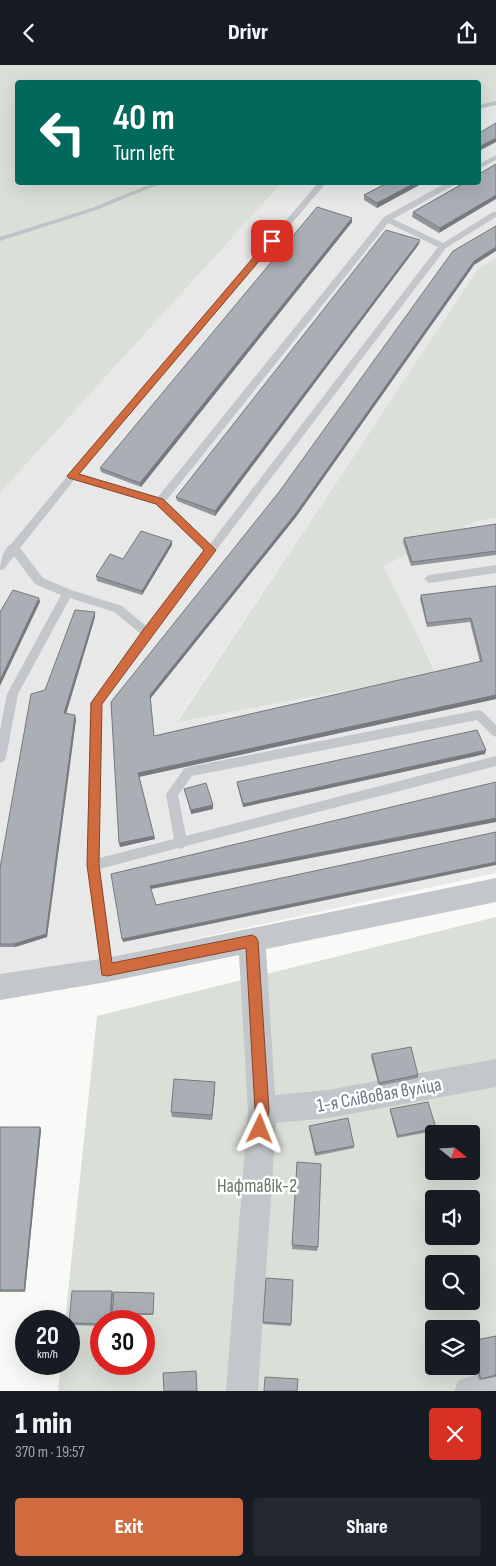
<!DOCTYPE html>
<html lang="en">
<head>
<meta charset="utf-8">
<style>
	:root { --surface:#171b24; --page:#242831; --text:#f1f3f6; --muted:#9ea1a6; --accent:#d06b3f }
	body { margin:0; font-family:"Sofia Sans Condensed",sans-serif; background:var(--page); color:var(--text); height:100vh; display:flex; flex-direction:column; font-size:19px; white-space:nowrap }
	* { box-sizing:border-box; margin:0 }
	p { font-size:16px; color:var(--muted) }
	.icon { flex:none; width:28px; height:28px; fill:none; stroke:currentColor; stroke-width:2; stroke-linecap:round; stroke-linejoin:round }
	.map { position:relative; height:1326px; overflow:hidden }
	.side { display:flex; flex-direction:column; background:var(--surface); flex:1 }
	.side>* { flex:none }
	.guide { position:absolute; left:15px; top:15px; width:466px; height:105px; border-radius:5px; box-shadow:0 5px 20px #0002; background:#00695c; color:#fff; overflow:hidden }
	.needle { width:32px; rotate:108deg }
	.controls { position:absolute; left:425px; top:1060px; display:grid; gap:10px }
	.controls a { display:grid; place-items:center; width:55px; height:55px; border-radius:5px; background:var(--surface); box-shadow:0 5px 20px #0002; font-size:25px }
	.speed { position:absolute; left:15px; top:1245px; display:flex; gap:10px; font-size:25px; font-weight:700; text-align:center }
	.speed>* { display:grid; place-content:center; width:65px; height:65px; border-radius:50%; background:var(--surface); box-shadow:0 5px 20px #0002; line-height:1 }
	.speed small { font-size:12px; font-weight:400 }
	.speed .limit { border:8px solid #d22; background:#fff; color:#111 }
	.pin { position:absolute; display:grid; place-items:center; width:42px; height:42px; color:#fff; margin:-21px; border-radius:10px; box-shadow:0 2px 8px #0006 }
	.me { position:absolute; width:55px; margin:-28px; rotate:2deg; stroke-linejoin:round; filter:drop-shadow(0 0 4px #0008) }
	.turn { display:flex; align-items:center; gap:18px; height:105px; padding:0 15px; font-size:22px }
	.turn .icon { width:65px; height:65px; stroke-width:2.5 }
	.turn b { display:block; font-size:35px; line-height:42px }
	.round { display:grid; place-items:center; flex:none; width:52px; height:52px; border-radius:5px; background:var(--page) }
	.overview { display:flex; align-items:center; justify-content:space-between; height:85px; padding:0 15px }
	h1 { font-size:30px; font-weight:800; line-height:38px }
	.button { display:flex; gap:10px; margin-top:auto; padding:10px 15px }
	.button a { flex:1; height:58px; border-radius:5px; background:var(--accent); color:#fff; font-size:20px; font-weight:800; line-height:58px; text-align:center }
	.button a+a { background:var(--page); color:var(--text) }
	header { display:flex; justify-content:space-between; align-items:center; height:65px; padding:0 15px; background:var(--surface); font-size:22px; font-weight:800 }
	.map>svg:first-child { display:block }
	.built { fill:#e7e8e7 }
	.green { fill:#dadfd8; fill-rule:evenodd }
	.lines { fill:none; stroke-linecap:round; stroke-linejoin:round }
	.stream { fill:#bbc4c8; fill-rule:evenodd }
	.lane { fill:#c3c6ca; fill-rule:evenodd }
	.street { fill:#c3c6ca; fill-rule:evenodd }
	.wall { fill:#91969c }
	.shaded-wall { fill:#767a7f }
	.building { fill:#a9afb5; stroke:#767a7f }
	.route { fill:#d06b3f; stroke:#874629 }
	.labels { text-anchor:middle; stroke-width:5; stroke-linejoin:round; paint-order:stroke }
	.near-street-label { font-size:19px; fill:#6b7884; stroke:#fff }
	.near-park-label { font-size:19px; fill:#677765; stroke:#fff }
</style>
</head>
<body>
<header><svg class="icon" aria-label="back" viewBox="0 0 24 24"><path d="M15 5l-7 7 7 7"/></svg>Drivr<svg class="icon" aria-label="share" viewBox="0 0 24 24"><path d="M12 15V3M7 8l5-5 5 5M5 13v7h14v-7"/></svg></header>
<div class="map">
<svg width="496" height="1326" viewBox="0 0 496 1326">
	<rect width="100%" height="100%" fill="#f9f9f7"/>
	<path class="built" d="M496,36V193L478,204L177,656L436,607L384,501L477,456L496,453V808L135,887L0,927V428L282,118H479V40Z"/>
	<path class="green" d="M0,0H496V36L479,40V18H18V118H282L0,428Z
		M496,193V453L477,456L384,501L436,608L177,657L478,204Z
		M496,852V1326H58L61,1299H69V1256H65L97,951ZM434,1069H471V1106H434ZM434,1134H471V1171H434ZM434,1199H471V1236H434ZM101,1256H144V1299H101ZM434,1264H471V1301H434Z"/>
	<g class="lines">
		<path class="stream" d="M496,36V40L479,44V40Z
			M159,118H167L150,123L96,145L0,176V172L92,143L146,121Z"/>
		<path class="lane" d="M496,90V95L479,104V99Z
			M318,118H326L79,409L158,432L384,152L446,118H455L454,120L393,154L443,178L493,147H496V152L446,183L151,571L102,639L99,793L174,774L166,729L184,704L188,702L479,645L483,647L496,660V672L492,670L477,655L192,711L178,730L186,771L496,691V701L186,781L181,784L178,783L100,804L113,905L112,909L107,911L102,909L101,905L87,800L90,638L141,569L114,547L70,533L18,629L6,693L4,696L0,698V665L7,629L61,530L35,519L14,491L4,504L0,505C0,495 4,483 12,478L69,409ZM388,158L438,182L210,479L166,436ZM74,415L157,439L204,486L146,561L122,541L71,525L43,513L20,483Z
			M496,500V508L429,518L424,514L429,510Z"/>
		<path class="street" d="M496,813V837L266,884L275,1030L328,1025L496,994V1022L328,1053L276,1058L258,1326H226L248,1045L239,890L107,917L0,935V909L107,893Z
			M496,1304V1326H454L459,1315Z"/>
	</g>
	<path class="wall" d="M496,99L439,168L412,152L413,147Z
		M387,118H423L377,143L364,135V130Z
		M352,153V157L141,422L101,407L100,403Z
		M419,179L215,451L177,436L176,432Z
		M474,200L296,452L150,634L154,671L480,597L470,557L427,562L420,534L421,530L496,521V634L139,711L155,774L120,782L111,637Z
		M496,459V490L411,501L403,477L404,473Z
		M172,480L142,530L97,516L96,511L123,494Z
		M95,552L66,649L76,654L47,872L15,882H0V803Z
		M485,689L243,742L237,720V717Z
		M184,724L213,744L191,749L185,727Z
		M372,989L418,1010V1013L379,1021L371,992Z
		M215,1017V1022L212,1055L172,1052L171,1047Z
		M390,1044L436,1063L435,1066L397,1073L390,1046Z
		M309,1061L354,1081V1083L315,1091L309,1063Z
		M0,1062H40L41,1065L25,1227H0Z
		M297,1097L318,1182L317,1186L292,1184Z
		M266,1213L293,1215L291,1261L263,1259Z
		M112,1226L113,1228L101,1256V1261L70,1260L69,1258Z
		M154,1228L153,1250H113L112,1248Z
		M496,1271V1312L479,1315L471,1286V1276Z"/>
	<path class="shaded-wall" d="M496,73V77L479,86V82Z
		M415,118H423L377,143V138Z
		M496,130V134L439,168L440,163Z
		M352,153V157L141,422L140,418Z
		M420,175L419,179L215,451V446Z
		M496,182V186L474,200L296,452L150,634V630L474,196Z
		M172,476V480L142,530V526Z
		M39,533L40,537L0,621V615Z
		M95,547V552L65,652L64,648Z
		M496,630V634L139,712L138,708Z
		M75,650L76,654L47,872L15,882L14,879Z
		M486,685L485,689L243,742V739Z
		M213,740V744L191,749V745Z
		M496,753V757L151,824L150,821Z
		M154,771L155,774L120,782L119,778Z
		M496,797V800L123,877L122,874Z
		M215,1017V1022L212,1055V1050Z
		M40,1062L41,1065L25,1227L24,1225Z
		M112,1226L113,1228L111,1256H110Z"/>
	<path class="building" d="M496,58V73L479,82V68Z
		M496,99V130L440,163L413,147L464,118H479V109Z
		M387,118H415L377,138L364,130Z
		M317,142L352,153L140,418L100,403Z
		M496,161V182L474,196L296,448L150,630L154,671L482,596L471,553L427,558L421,530L496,521V630L138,708L154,771L119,778L111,637L279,427L453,186Z
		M386,165L420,175L215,446L176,432Z
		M496,459V486L412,497L404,473Z
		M141,466L172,476L142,526L96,511L110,489L123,494Z
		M13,525L39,533L0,615V547Z
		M75,545L95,547L64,648L75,650L46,869L14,879H0V803L31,629L45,625Z
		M477,665L486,685L243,739L237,717Z
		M496,717V753L150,821L156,840L496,767V797L122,874L111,809Z
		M206,718L213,740L191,745L184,724Z
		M411,982L418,1010L379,1018L372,989Z
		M174,1014L215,1017L212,1050L171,1047Z
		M428,1037L436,1063L398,1071L390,1044Z
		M348,1053L354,1081L316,1088L309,1061Z
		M0,1062H40L24,1225H0Z
		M297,1097L321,1099L318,1182L292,1180Z
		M266,1213L293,1215L291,1259L263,1257Z
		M72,1226H112L110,1256H101V1259L69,1258Z
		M114,1227L154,1228L153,1249L112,1248Z
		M496,1271V1310L481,1314L471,1279V1276Z
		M196,1306L197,1326H164L163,1308Z
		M265,1312L298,1314L297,1326H264Z"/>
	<path class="route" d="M269,174L276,176L79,409L163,434L216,485L102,639L99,800L112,898L252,870L256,872L258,876L269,1045L265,1069L260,1071L255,1069L253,1064L255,1045L246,883L107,911L102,910L87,800L91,638L143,565L204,485L156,439L69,413L67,411Z"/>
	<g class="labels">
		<g class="near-street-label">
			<text transform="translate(379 1029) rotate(-10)" y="7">1-я Слівовая вуліца</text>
		</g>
		<g class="near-park-label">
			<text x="257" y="1127">Нафтавік-2</text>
		</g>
	</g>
</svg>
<div class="controls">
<a><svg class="needle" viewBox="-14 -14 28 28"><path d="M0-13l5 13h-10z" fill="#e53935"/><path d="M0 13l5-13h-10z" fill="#9ea1a6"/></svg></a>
<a><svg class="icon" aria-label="sound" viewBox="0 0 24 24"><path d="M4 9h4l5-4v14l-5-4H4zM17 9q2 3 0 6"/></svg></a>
<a><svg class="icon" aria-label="search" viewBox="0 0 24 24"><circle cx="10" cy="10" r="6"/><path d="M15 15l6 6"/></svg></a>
<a><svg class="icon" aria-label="layers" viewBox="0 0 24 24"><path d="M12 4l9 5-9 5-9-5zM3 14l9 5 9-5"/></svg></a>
</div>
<div class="speed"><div>20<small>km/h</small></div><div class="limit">30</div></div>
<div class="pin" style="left:272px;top:176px;background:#d93025"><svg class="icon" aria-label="arrive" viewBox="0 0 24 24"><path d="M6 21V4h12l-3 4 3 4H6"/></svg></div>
<svg class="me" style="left:260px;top:1064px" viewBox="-20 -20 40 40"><path d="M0-17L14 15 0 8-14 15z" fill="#d06b3f" stroke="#fff" stroke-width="4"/></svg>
<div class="guide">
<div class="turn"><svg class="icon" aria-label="left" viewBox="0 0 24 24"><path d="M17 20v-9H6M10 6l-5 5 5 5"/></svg><div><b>40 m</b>Turn left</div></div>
</div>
</div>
<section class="side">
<div class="overview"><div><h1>1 min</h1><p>370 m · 19:57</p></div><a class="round" style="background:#d93025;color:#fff"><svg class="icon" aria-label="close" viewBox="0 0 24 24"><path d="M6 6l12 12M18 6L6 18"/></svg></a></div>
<div class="button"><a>Exit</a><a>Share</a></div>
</section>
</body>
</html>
